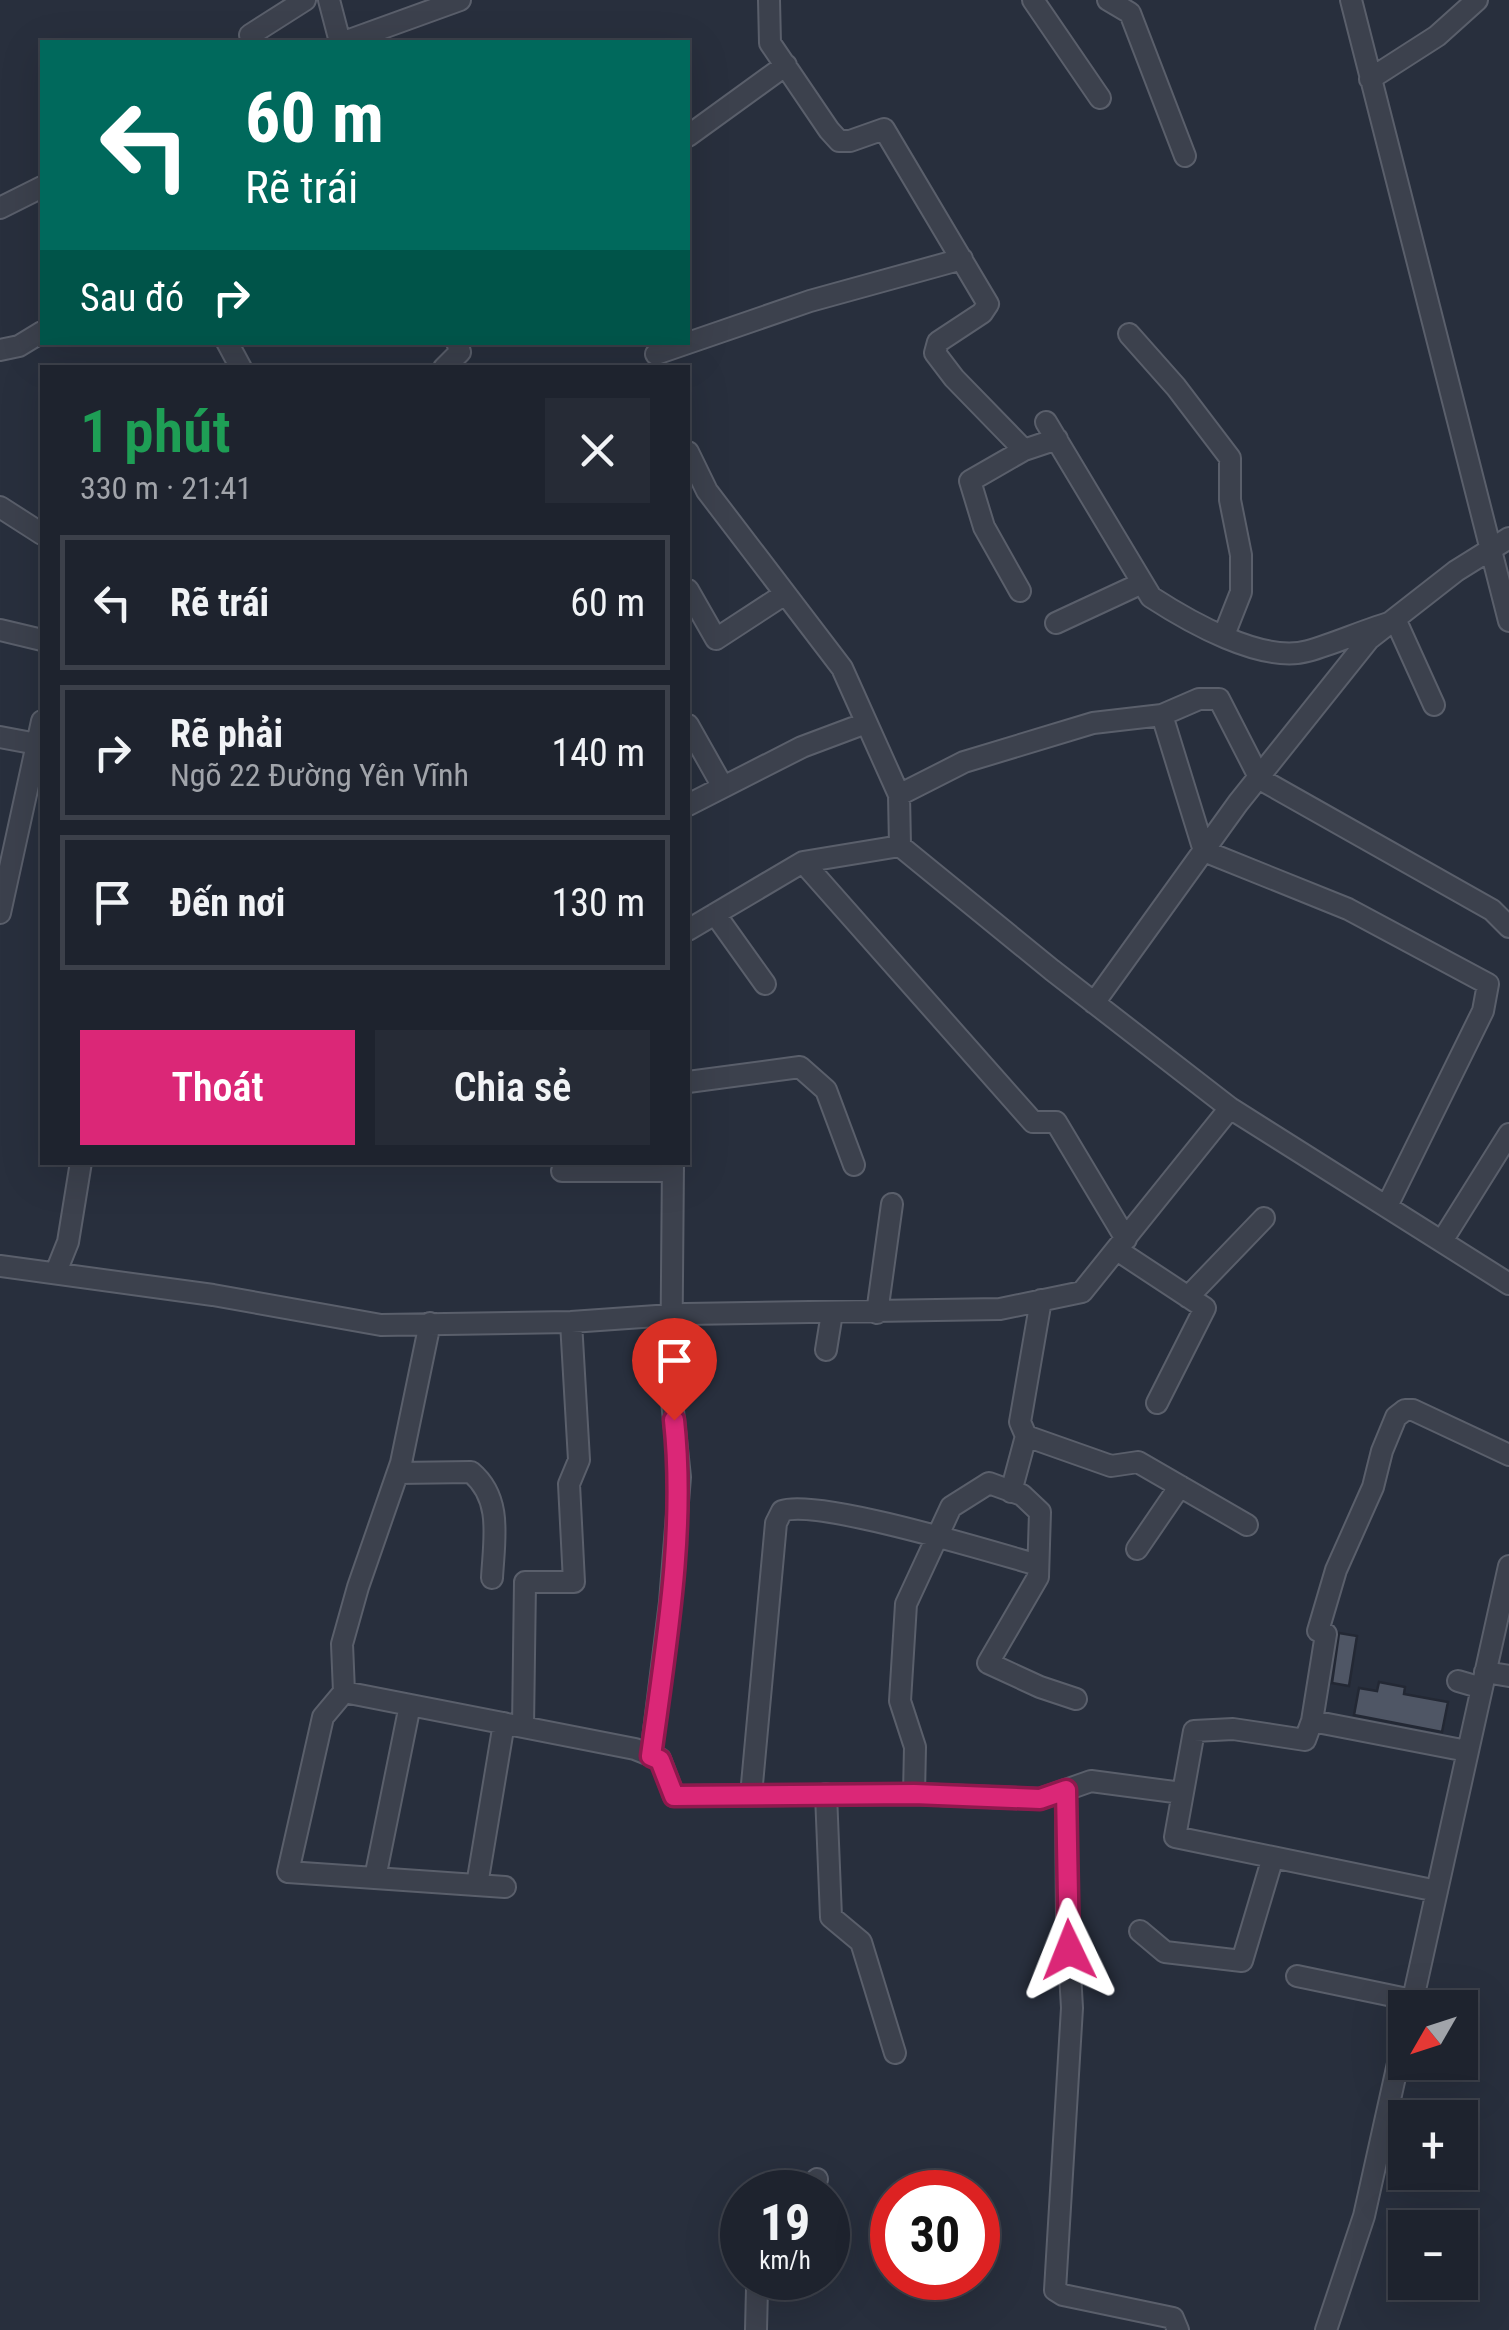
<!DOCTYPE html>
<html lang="vi">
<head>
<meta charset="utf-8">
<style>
	:root { --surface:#1e232e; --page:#262b36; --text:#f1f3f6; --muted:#a1a4aa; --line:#3c404a; --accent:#db2777 }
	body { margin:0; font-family:"Roboto Condensed",sans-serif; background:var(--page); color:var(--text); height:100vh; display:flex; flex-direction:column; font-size:38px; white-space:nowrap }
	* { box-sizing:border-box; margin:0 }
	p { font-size:32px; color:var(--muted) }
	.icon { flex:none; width:55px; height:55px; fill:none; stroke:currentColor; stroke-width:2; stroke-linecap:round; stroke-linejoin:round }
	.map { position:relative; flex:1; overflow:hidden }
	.side { position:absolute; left:40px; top:365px; width:650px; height:800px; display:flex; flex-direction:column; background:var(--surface); border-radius:0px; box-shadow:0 10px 40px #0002,0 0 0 2px var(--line) }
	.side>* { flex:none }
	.banner { position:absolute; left:40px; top:40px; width:650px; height:305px; border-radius:0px; box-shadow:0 10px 40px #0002,0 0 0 2px var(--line); background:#00695c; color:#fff; overflow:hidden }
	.needle { width:65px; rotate:231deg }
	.tools { position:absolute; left:1388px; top:1990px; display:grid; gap:20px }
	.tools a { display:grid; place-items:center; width:90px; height:90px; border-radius:0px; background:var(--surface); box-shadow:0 10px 40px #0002,0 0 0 2px var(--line); font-size:50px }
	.speed { position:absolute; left:720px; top:2170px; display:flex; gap:20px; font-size:50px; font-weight:700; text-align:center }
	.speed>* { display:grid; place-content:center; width:130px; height:130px; border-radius:50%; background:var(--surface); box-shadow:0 10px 40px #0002,0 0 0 2px var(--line); line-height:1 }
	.speed small { font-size:25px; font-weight:400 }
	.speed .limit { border:15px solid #d22; background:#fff; color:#111 }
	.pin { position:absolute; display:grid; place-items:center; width:85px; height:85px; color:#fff; margin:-102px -42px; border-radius:50% 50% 50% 0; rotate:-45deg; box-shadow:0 0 10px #0007 }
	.pin .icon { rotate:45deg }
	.me { position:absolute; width:110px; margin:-55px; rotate:358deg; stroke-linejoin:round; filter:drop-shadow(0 0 8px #0008) }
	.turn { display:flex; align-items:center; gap:35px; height:210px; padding:0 40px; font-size:45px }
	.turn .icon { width:130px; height:130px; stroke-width:2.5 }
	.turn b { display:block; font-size:70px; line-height:85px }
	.then { display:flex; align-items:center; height:95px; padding:0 40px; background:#0003; gap:20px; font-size:38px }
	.round { display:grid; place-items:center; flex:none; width:105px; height:105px; border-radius:0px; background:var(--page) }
	.overview { display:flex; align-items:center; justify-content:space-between; height:170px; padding:0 40px }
	h1 { font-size:60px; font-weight:600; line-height:75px; color:#1e9e55 }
	.primary-button { display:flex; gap:20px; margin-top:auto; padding:20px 40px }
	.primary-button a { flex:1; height:115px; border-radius:0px; background:var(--accent); color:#fff; font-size:40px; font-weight:600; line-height:115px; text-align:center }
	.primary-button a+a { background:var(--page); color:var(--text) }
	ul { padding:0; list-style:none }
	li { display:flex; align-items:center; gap:30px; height:135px; margin:0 20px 15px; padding:0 20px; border:5px solid var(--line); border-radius:0px }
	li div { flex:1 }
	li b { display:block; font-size:38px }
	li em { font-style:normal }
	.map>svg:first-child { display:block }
	.building { fill:#4f5665; stroke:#232834; stroke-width:2.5 }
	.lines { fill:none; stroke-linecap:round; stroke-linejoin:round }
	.minor-casing { stroke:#5a5f6b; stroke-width:24 }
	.minor { stroke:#3c414d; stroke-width:20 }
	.route-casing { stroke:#8e194d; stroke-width:25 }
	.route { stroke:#db2777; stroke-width:18 }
</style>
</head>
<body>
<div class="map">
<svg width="1509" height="2330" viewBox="0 0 1509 2330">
	<rect width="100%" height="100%" fill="#282f3d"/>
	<path class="building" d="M1339,1633L1357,1636L1349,1686L1332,1683Z
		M1379,1682L1405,1687L1404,1694L1448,1702L1442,1732L1354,1715L1359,1688L1377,1691Z"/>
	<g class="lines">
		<g class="minor-casing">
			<path id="minor" d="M329,0L340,42
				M769,0L770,43L829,130L839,141H850L884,129L988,304L982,313L938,342L935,353L954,378L1024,450
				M1033,0L1100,98
				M1108,0L1130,13L1185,156
				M1351,0L1509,621
				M253,42L250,35L305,0
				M344,42L460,0
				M1370,79L1437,36L1477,0
				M688,136L786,65
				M0,208L42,187
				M1129,334L1176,387L1230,458V500L1241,555V592L1224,635
				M227,342L241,368
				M0,350L19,346L42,332
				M656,354L810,301L962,259
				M444,368L460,352L457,342
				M1046,422L1151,597C1188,621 1262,664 1308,651C1337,643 1366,629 1396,621L1434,705
				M688,452L707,491L842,668L899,795L900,846L803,862L688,930
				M0,507L42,534
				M688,590L716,639L785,594
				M1020,591L984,527L970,481L1024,450L1057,439
				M1056,623L1142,583
				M0,630L42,640
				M42,721L37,744L42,748
				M688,725L723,787
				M0,737L37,744L0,913
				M899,795L964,762L1093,723L1162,715
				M688,805L802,747L866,723
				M900,846L1052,970L1230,1108L1509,1284
				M803,862L1033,1122H1056L1126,1239
				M715,914L765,984
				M1094,1003L1238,803L1369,639L1456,571L1509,538
				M688,1082L800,1067L826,1090L854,1165
				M562,1171H673
				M1387,1206L1483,1011L1488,984L1348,909L1204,851L1162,715L1199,699H1219L1260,779L1492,910L1509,927
				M1442,1241L1509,1134
				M1117,1250L1205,1308L1157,1403
				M0,1266L213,1295L381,1325L571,1322L685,1314L1000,1309L1082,1292L1230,1108
				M56,1272L68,1242L81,1162
				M1188,1297L1264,1218
				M877,1313L892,1204
				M430,1323L401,1463L358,1587L342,1644L344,1692L323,1717L288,1872L505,1887
				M826,1350L832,1313
				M1026,1436L1111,1466L1138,1462L1247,1525
				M398,1473L471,1472C503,1499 494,1539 492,1578
				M1011,1492L1026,1436L1020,1422L1041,1300
				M1137,1549L1180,1486
				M1485,1672L1509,1676
				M1458,1681L1482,1688
				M344,1692L635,1749L660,1759L674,1796L914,1794L1040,1799L1091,1781L1182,1793
				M1312,1721L1467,1751
				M523,1727L525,1582H574L569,1484L579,1460L571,1322
				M651,1755L670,1602L680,1477L671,1392L673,1162
				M1066,1790L1067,1921L1072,2008L1055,2290L1063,2295L1173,2318L1178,2330
				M826,1794L831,1917L861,1942L895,2053
				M914,1794L915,1747L900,1701L906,1604L951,1507L989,1483L1022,1495L1040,1512L1038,1577L988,1663L1040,1687L1076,1699
				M751,1795L776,1523L782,1511C817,1498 992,1552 1038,1565
				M375,1878L410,1705
				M477,1885L504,1723
				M1437,1891L1175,1837L1194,1731L1233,1729L1305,1740L1312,1721L1326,1634L1318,1631L1336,1570L1373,1487L1382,1451L1396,1417L1405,1410H1413L1509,1455
				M1140,1931L1165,1952L1242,1961L1273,1857
				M1297,1976L1412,2000
				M1411,2008L1509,1566
				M813,2192L817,2179
				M756,2330L757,2288L763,2278
				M1326,2330L1364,2216L1405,2032"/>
		</g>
		<use href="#minor" class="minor"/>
	</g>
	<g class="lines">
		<g class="route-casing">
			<path id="route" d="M674,1420C686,1531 666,1645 651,1756L660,1760L674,1796L914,1794L1040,1799L1066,1790L1069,1950"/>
		</g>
		<use href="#route" class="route"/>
	</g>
</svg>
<div class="tools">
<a><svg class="needle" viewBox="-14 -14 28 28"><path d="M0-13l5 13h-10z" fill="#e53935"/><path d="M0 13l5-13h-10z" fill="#a1a4aa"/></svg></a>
<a>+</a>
<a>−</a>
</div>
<div class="speed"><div>19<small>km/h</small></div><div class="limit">30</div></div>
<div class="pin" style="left:674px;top:1420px;background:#d93025"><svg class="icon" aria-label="arrive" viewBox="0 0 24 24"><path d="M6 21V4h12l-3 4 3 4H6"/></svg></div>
<svg class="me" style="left:1069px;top:1950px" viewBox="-20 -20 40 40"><path d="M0-17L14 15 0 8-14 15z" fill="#db2777" stroke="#fff" stroke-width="4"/></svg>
<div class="banner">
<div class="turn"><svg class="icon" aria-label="left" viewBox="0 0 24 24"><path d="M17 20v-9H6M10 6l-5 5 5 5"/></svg><div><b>60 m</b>Rẽ trái</div></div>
<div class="then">Sau đó<svg class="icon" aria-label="right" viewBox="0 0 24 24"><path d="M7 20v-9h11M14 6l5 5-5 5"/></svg></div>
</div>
<section class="side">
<div class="overview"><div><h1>1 phút</h1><p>330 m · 21:41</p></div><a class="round"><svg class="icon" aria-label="close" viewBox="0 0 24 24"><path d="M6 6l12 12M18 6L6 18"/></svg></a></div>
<ul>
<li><svg class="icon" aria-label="left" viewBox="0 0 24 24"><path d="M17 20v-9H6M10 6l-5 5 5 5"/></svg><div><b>Rẽ trái</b></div><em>60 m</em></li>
<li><svg class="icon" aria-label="right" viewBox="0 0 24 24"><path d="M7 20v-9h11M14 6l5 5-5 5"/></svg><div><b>Rẽ phải</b><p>Ngõ 22 Đường Yên Vĩnh</p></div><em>140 m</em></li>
<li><svg class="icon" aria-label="arrive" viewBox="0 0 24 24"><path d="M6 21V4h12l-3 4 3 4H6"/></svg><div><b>Đến nơi</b></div><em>130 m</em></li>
</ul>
<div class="primary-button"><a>Thoát</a><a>Chia sẻ</a></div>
</section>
</div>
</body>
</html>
